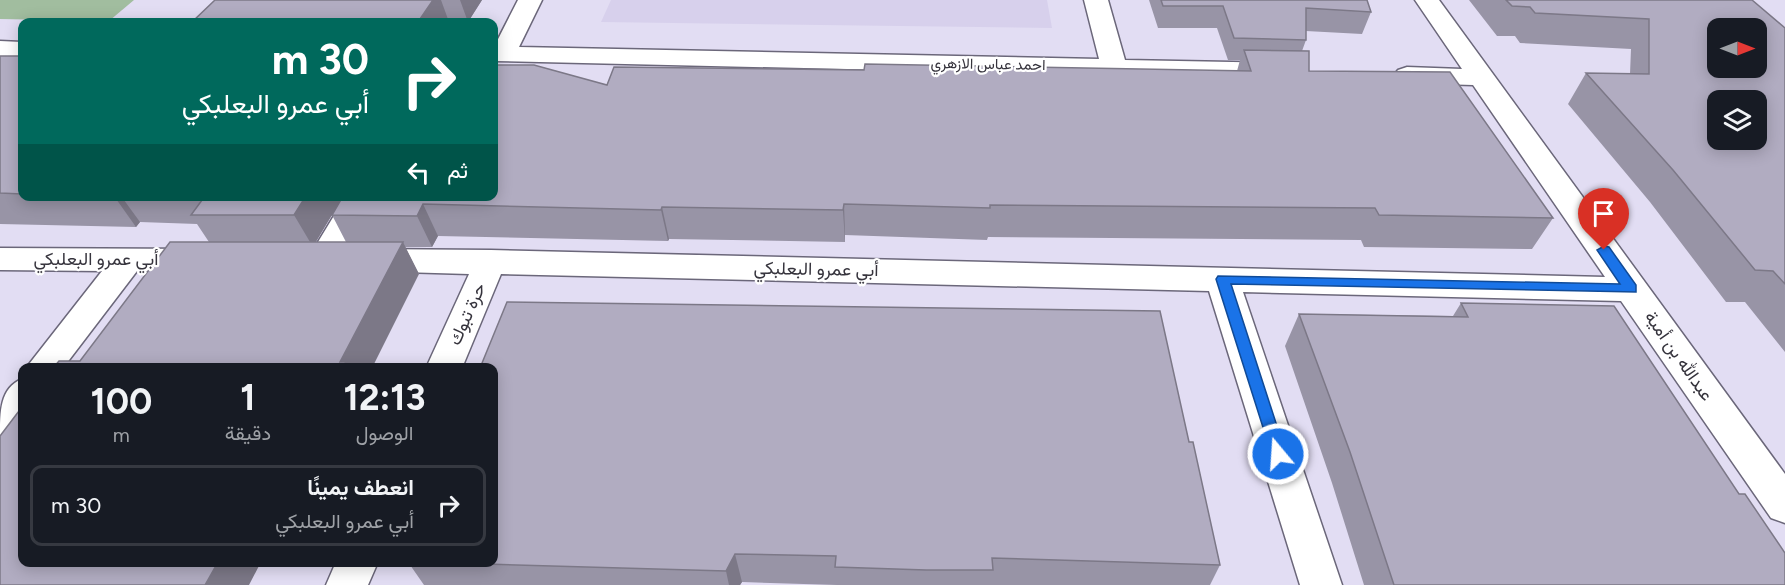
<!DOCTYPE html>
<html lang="ar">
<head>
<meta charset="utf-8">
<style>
	:root { --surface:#171b24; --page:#242831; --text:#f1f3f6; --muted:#9ea1a6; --line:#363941 }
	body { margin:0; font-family:Figtree,Vazirmatn,sans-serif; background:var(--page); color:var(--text); direction:rtl; height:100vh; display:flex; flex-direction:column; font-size:22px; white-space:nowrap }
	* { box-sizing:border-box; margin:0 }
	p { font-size:20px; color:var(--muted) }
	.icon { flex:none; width:33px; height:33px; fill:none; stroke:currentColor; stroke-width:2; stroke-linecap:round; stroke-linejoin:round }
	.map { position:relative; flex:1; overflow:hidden; direction:ltr }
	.drawer { position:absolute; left:18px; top:363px; width:480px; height:204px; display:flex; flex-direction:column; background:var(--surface); border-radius:12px; box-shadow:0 3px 15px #0003; direction:rtl }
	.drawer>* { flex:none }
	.top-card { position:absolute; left:18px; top:18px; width:480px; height:183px; border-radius:12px; box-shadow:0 3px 15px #0003; direction:rtl; background:#00695c; color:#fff; overflow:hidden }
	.needle { width:39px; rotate:90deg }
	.buttons { position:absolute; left:1707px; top:18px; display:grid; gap:12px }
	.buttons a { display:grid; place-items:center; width:60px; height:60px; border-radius:12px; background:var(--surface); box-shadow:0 3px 15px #0003; font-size:30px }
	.pin { position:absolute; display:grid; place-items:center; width:51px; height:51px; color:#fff; margin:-62px -26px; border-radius:50% 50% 50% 0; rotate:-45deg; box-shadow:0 0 6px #0007 }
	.pin .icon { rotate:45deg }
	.me { position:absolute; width:66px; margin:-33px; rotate:342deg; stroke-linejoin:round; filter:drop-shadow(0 0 4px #0008) }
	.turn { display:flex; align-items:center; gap:21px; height:126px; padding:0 30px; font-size:27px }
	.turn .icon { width:78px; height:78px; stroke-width:2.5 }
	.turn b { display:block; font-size:42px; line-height:51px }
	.then { display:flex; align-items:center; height:57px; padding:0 30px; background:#0003; gap:12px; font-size:22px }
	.eta { display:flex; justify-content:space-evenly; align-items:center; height:102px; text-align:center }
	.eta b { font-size:36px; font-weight:700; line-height:42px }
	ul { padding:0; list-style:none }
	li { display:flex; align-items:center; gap:18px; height:81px; margin:0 12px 9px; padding:0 18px; border:3px solid var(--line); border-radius:12px }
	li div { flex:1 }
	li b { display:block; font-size:22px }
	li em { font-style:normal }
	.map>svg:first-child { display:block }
	.built { fill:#d7d0ec }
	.green { fill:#a1bd9f }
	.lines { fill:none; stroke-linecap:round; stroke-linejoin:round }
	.minor-casing { stroke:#6b677a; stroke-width:3 }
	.minor { fill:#fff; fill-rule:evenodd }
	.wall { fill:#9894a6; fill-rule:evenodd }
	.shaded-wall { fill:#7c7887 }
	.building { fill:#b1acc1; stroke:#7c7887; stroke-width:1.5; fill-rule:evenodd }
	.route { fill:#1a73e8; stroke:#114b97; stroke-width:1.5 }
	.labels { text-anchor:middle; stroke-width:4.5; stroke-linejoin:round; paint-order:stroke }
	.far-street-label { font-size:15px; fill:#36343d; stroke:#fff }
	.street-label { font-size:18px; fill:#36343d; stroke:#fff }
</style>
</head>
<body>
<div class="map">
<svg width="1785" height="585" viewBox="0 0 1785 585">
	<rect width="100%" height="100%" fill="#e2ddf3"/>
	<path class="built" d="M611,0H1047L1052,28L601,22Z"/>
	<path class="green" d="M0,0H134L109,21L0,19Z"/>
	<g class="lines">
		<g class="minor-casing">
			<path id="minor" d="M518,0H542L519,47L1099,59L1084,0H1108L1125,60L1284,63L1293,66L1297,71L1293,76L1284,79L494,61V47Z
				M1415,0H1439L1785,474V523L1771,518L1621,301L1243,292L1342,585H1300L1209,291L501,274L462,368H426L469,274L367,271L356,268L351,260L356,252L367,249L491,250L1605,277L1473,85L1407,83L1398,80L1394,75L1398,70L1407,67L1462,69Z
				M0,41L22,42V56L0,57Z
				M346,196H376L334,268L323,271L312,268L307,260Z
				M0,248L202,249L213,252L218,260L213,268L202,271H137L63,368H26L102,271L0,270Z
				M22,379C25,404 28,428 0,437C0,411 0,388 22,379Z
				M336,562H378L368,585H326Z"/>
		</g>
		<use href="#minor" class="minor"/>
	</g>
	<path class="wall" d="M215,0H482L468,22H192Z
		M1149,0H1367L1371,12L1362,34L1306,31V40L1302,51L1309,71L1553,218L1532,249L1364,247L1361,240L988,237L987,240L845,235V242L669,239L668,241L438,236L432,247H405L419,274L80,361L209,242L197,224L140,222L136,227L0,224V56H22V196H343L607,85L864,70L1237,71L1240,60H1228L1217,28H1158ZM332,215L346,242H315Z
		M1469,0H1752L1785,28V352L1745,302H1726L1650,202L1568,104L1586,73L1630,74L1631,49L1520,43L1515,36H1497Z
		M1461,303L1739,494L1785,585H1364L1332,483L1285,346L1299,314L1453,316Z
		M1189,442L1220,565L1210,585H837L742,582L740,585H424L408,562Z"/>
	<path class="shaded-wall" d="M433,0H441L449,22H418Z
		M460,0H482L468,22Z
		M114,196H121L140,222L136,227Z
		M306,196H343L313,247L294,215Z
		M423,204L438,236L432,247L417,216Z
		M844,204L845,235V242L843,210Z
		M662,207L669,239L668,241L661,210Z
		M403,242L419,274L372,368H342L340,362Z
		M735,554L742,582L740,585H729L726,571Z
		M218,562H261L249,585H205Z"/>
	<path class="building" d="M215,0H433L418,22H192Z
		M1161,0H1367L1371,12L1306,8V40L1234,38L1223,6H1163Z
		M1506,0H1752L1785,28V284L1773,271L1755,270L1673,170L1586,73L1649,74V19L1535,13L1530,7L1512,6ZM1718,28H1756V68H1718ZM1718,100H1756V140H1718Z
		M1244,50L1309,51V71L1450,72L1553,218L1379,215L1375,208L990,205V208L844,204L843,210L662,207L661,210L423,204L417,216L332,215L343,196H494V65H534L607,85L614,67L864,70L865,64L1251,71Z
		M0,56H22V194L0,193Z
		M205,196H306L294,215H191Z
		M170,242H403L340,362H346L342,368H53L59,361H80Z
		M507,302L1160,311L1189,442H1193L1220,565L992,558L993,570H926L835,567L836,556L735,554L726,571L418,562H494V368H480Z
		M1461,303L1614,306L1739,494H1745L1785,553V585H1394L1350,452L1299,314L1468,317Z
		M22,407V562H218L205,585H0V436Z"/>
	<path class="route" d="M1604,246L1609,247L1636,285V292L1231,284L1286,454L1284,459H1273L1216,279L1218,276L1620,284L1597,250Z"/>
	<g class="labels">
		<g class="far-street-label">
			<text transform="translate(988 64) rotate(1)" y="5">احمد عباس الازهري</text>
		</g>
		<g class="street-label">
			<text x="96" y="265">أبي عمرو البعلبكي</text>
			<text transform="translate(816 269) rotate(1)" y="6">أبي عمرو البعلبكي</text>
			<text transform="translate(467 314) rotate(-66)" y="6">حرة تبوك</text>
			<text transform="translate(1679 356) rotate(55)" y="6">عبدالله بن أمية</text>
		</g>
	</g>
</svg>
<div class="buttons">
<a><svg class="needle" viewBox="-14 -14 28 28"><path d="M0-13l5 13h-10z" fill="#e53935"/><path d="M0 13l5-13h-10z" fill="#9ea1a6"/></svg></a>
<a><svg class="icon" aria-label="layers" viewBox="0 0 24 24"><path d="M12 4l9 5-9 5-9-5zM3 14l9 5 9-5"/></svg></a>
</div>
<div class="pin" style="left:1604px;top:250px;background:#d93025"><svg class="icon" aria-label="arrive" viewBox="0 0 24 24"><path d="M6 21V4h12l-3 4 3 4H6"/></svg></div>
<svg class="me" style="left:1278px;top:454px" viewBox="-20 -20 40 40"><circle r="17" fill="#1a73e8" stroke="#fff" stroke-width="3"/><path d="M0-11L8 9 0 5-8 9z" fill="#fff"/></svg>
<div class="top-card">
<div class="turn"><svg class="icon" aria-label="right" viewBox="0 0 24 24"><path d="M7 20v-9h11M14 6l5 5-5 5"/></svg><div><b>30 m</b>أبي عمرو البعلبكي</div></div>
<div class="then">ثم<svg class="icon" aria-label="left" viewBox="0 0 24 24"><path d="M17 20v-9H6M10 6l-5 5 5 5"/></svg></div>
</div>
<section class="drawer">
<div class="eta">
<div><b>12:13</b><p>الوصول</p></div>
<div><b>1</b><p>دقيقة</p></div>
<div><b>100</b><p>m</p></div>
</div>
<ul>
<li><svg class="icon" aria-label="right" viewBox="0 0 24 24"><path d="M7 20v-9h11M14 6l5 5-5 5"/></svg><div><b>انعطف يمينًا</b><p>أبي عمرو البعلبكي</p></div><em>30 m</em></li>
</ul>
</section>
</div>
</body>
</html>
